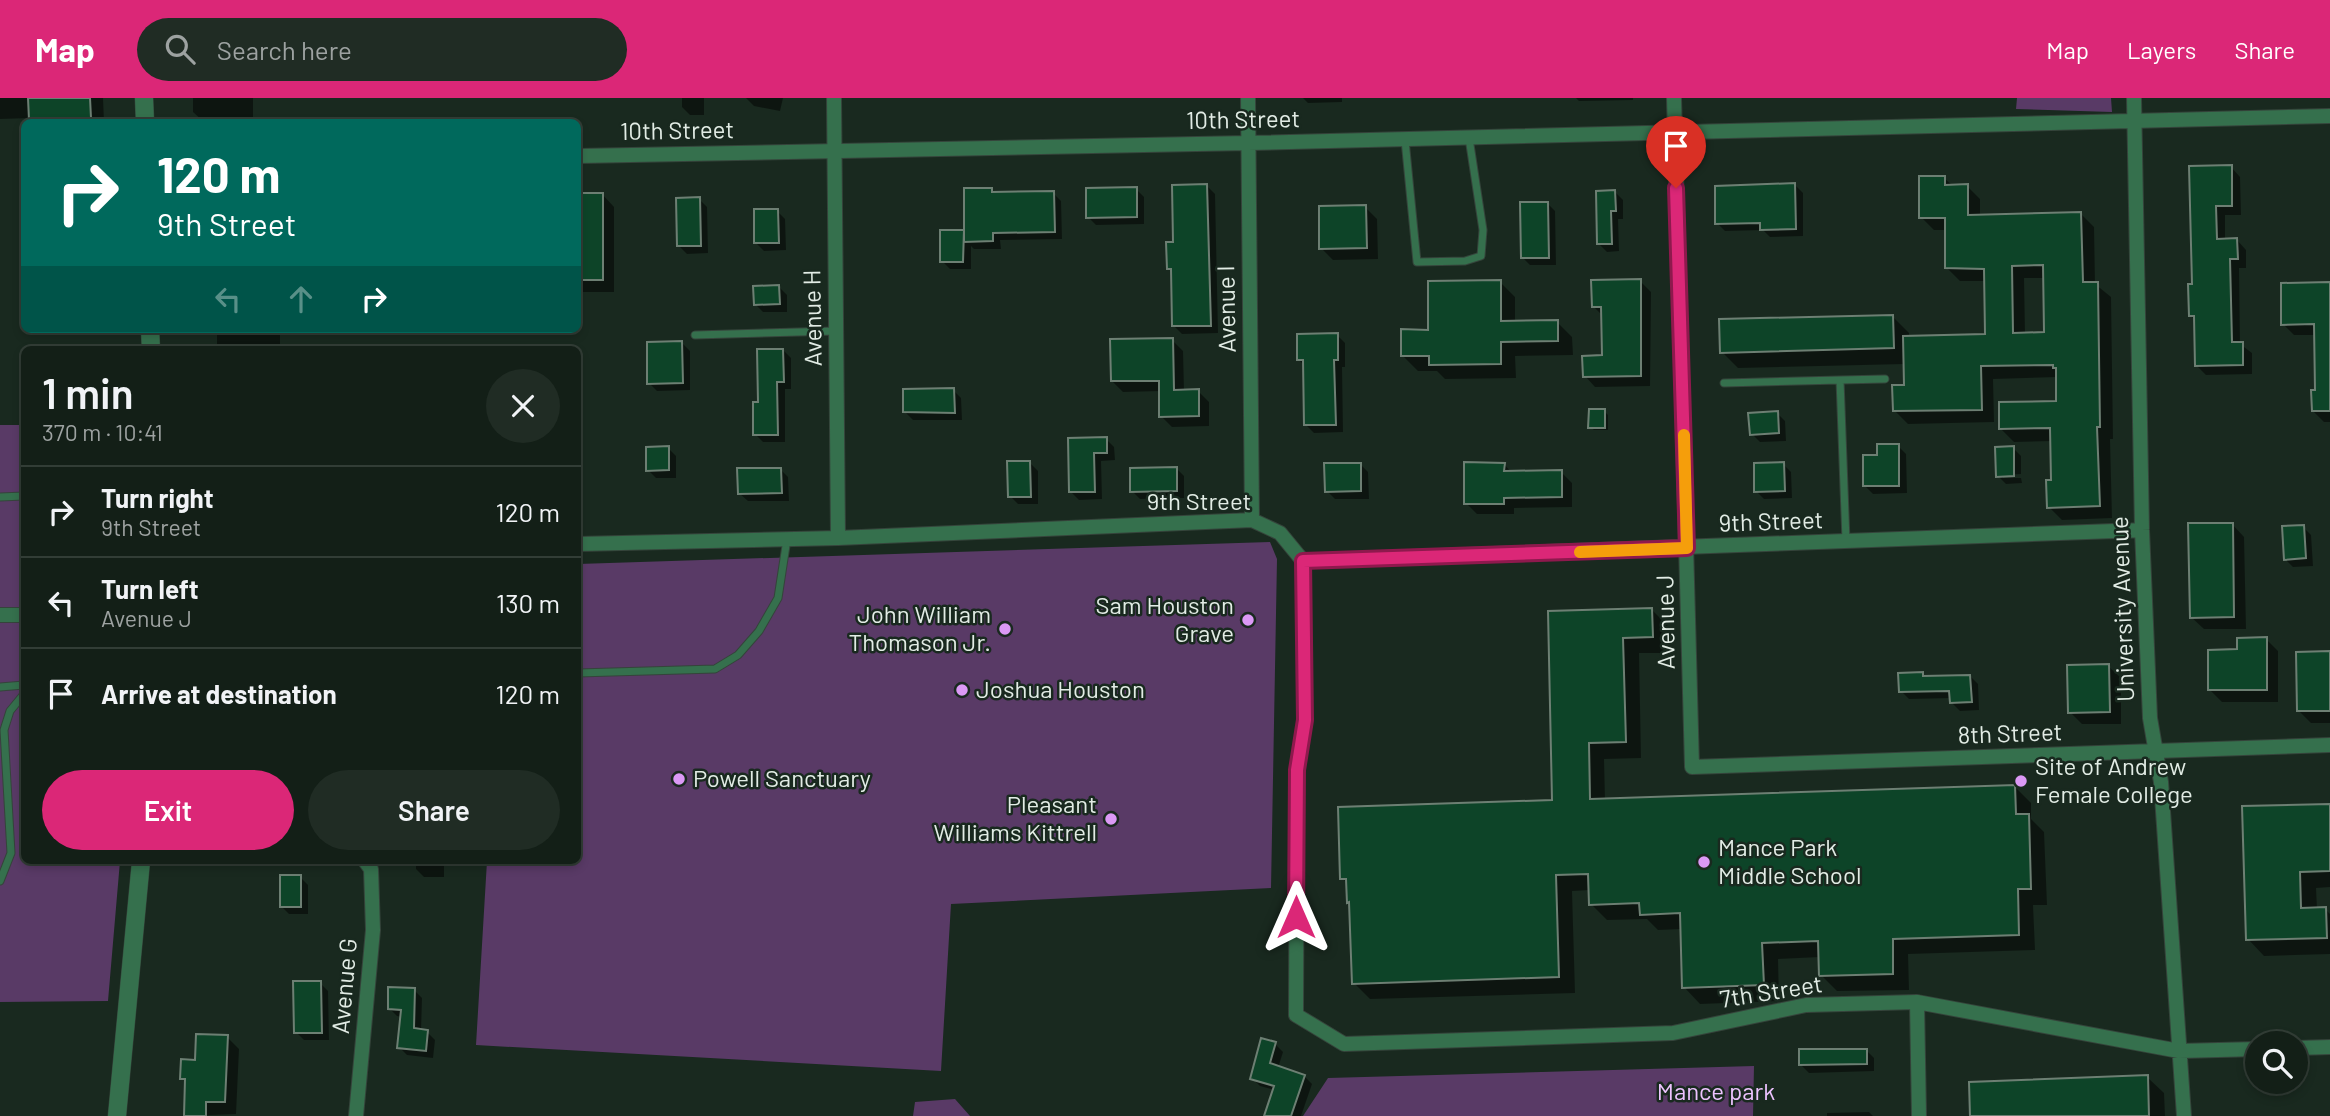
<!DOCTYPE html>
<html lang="en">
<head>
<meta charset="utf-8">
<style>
	:root { --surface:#131f17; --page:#202c24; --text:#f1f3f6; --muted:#9da2a1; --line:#323d36; --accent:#db2777 }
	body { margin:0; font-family:Barlow,sans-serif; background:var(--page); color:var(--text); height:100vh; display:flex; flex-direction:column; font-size:26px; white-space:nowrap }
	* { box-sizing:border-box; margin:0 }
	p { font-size:23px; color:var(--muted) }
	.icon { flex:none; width:38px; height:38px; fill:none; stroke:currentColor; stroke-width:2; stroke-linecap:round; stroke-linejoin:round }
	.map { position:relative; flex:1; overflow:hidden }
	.side { position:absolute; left:21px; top:248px; width:560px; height:518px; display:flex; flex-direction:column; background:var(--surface); border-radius:10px; box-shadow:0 4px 10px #0003,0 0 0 2px var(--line) }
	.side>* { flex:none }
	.hud { position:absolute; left:21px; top:21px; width:560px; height:214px; border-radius:10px; box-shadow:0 4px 10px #0003,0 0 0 2px var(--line); background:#00695c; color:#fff; overflow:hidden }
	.controls { position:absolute; left:2245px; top:933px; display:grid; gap:14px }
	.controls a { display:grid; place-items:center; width:63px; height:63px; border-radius:50%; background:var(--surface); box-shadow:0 4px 10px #0003,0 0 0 2px var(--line); font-size:35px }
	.pin { position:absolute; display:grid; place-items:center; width:60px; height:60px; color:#fff; margin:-72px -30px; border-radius:50% 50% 50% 0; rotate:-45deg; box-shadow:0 0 7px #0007 }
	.pin .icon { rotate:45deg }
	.me { position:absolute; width:77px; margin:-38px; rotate:0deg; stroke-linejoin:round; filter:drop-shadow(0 0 5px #0008) }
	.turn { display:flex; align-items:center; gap:24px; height:147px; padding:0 21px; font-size:32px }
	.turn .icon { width:91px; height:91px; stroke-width:2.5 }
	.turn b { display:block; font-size:49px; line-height:60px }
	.lanes { display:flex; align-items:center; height:66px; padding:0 21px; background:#0003; justify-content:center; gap:35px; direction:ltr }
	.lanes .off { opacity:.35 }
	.round { display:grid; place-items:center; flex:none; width:74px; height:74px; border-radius:37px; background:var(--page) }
	.overview { display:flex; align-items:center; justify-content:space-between; height:119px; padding:0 21px }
	h1 { font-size:42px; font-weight:600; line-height:52px }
	.action { display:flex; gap:14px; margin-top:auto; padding:14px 21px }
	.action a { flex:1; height:80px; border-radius:42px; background:var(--accent); color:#fff; font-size:28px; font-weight:600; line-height:80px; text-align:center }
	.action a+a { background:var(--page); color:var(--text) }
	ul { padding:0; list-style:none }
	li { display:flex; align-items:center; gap:21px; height:91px; padding:0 21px; border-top:2px solid var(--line) }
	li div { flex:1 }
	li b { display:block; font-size:26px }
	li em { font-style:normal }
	header { display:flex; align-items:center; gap:42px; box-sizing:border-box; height:98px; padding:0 35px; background:var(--accent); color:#fff }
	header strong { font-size:33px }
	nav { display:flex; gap:38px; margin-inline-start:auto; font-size:24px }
	.search { width:490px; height:63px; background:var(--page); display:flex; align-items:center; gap:18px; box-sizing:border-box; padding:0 24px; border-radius:38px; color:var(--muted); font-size:26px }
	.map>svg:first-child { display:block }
	.green { fill:#593a66 }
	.shadow { fill:#0007; fill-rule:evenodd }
	.building { fill:#0d4428; stroke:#6d7f73; stroke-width:2; fill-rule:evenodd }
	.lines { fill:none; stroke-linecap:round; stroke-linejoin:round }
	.service-casing { stroke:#35443b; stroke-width:9 }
	.minor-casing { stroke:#35443b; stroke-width:16 }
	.tertiary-casing { stroke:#35443b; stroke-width:19 }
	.service { stroke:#35704d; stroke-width:7 }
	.minor { stroke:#35704d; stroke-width:14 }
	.tertiary { stroke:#35704d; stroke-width:18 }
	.route-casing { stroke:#8e194d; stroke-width:18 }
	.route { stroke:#db2777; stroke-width:12 }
	.slow { stroke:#f59e0b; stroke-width:12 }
	.poi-dot { fill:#db99f5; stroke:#19291f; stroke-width:2.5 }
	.labels { text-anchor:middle; stroke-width:5; stroke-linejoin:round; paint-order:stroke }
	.street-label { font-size:24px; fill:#e2ece5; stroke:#19291f }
	.poi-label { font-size:24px; fill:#e2ece5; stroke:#19291f; text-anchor:start }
	.park-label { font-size:24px; fill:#edc3ff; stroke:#19291f }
</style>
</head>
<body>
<header>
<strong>Map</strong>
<div class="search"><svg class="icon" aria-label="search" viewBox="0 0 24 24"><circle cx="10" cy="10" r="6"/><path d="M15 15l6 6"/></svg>Search here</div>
<nav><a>Map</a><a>Layers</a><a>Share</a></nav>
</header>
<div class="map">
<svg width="2330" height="1018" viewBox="0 0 2330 1018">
	<rect width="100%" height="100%" fill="#19291f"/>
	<path class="green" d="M2017,0H2111L2112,14L2016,11Z
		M0,327H24V763H120L108,903L0,904Z
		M1270,444L1277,461L1271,790L951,806L941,973L476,947L487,763H578V466Z
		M1754,968L1753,1018H1303L1328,980Z
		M955,1001L970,1018H913L915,1004Z"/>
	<path class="shadow" d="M0,0H103L104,24H34L31,20L0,21Z
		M193,0H253V24H204L193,14Z
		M682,0H704V17H690L682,9Z
		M746,0H783L780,13L754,8Z
		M1303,0H1342V4L1308,5Z
		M1576,0H1633V2L1579,3Z
		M2231,69L2240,79L2241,117H2225V142H2237L2246,152V170H2239L2240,246L2252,255V276L2206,277L2197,268L2196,223L2190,217L2194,188L2190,70Z
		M1944,80L1953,88H1967L1980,101V118L2081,116L2094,129L2095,186L2111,199L2113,341H2110L2112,420L2062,422L2049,409L2052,384V343L2014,344L2001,331L2058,305V279L1993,281L1994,324L1908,326L1895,313L1906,288L1905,266L1738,270L1722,254L1893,219L1909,235V239L1987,237L1986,183H1960L1947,170V132H1934L1921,119ZM2024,180H2044L2045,236H2025Z
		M1795,87L1803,95V138L1770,139L1763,132L1725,133L1717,125Z
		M1207,88L1215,96L1218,235L1182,236L1174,228L1173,175L1168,170L1174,145Z
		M992,91L996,96L1053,95L1061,103L1062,141L1000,142L1001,151H974L971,148V171H950L942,163L963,134L966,137Z
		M1136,91L1144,99V126L1096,127L1088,119Z
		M1615,94L1623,102V121H1618L1619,153L1607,154L1599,146Z
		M578,96H602L614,109V194H580L578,191Z
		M699,101L707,109L708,155L687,156L679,148Z
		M1547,105L1555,113L1556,167H1530L1522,159Z
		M1365,109L1377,121L1378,161L1333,162L1321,150Z
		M777,113L785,121L786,152L764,153L756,145Z
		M1640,183L1651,194L1650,288L1595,289L1585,278L1604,259L1603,218L1594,209Z
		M1500,184L1515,199V225L1557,224L1572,239L1573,257L1515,258L1516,280L1445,281L1437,273H1418L1403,258Z
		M2330,186V324H2324L2313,313L2317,294L2316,237H2294L2283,226Z
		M779,189L787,197V214H763L755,206Z
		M217,231H280V252H217Z
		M1337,237L1345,245V269H1342L1343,334L1314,335L1306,327L1304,267L1299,262Z
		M1172,242L1183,253L1184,293H1198L1209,304V328L1172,329L1161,318V293L1123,294L1112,283Z
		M682,245L690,253V292L657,293L649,285Z
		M783,252L791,260V291H785V344H763L755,336L760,305Z
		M953,292L961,300L962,322H913L905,314Z
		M1604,313L1608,317V332H1594L1590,329Z
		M1777,315L1785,323L1786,343L1760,344L1752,336Z
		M1070,341H1106L1114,349L1115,362L1101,363L1102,401L1079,402L1071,394Z
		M1898,348L1906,356L1907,395L1873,396L1865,388L1879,359Z
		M668,350L676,358V380H656L648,372Z
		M2013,350L2021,358V376L2003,377V380H2021L2022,385L2006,386L1998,378Z
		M1030,365L1038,373V406H1018L1010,398Z
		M1360,366L1368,374L1369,401H1335L1327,393Z
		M1504,366L1512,375L1561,374L1572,385V409L1514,410V416H1477L1466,405Z
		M1783,366L1791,374L1792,400L1764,401L1756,393Z
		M1176,370L1184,378V400L1140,401L1132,393Z
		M780,371L788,379L789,403H748L740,396Z
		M2232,426L2244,439L2246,531H2204L2191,519Z
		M2303,429L2311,437L2313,468L2293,469L2285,461Z
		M1652,512L1668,528L1669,555H1639L1641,660L1604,661L1605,702L2014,688L2031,705V721L2044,734L2047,807H2033L2035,852L1908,856L1909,892L1837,893L1821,877L1820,859L1778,861L1779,903L1700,906L1684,889L1682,831L1658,832L1647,821L1607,822L1591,806L1590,792L1572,793L1575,895L1370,901L1354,885L1351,807L1348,804V786L1342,780L1554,703L1550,514Z
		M2266,541L2278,553V604H2222L2210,592L2239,553Z
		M2330,555V625H2311L2299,613Z
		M2108,568L2121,580V626H2082L2070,614Z
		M1922,576L1926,580L1970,578L1978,586L1979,612L1960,613L1952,605V600L1909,601L1901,593Z
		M2330,707V789L2316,790L2317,811H2325L2330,816V856L2264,858L2248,841Z
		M416,763H444V779H424L416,771Z
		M300,779L308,787V816H289L281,808Z
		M320,885L328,893L329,942H304L296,934Z
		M414,892L422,900L421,933L427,934L435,942L433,960L407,957L399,949L402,919L397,918L389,910Z
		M227,939L239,951L236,1016L185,1018L186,985L182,980L197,964Z
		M1275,946L1283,954L1278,970L1304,978L1312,986L1301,1018H1266L1275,992L1260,988L1252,980Z
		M1866,952L1874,960V973L1809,975L1801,967Z
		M2147,979L2164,995L2165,1018H1972Z
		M1869,1014L1873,1018H1827V1015Z"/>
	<path class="building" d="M28,0H90L91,20L29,22Z
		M2232,67V108H2216L2217,141L2237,140L2238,161H2230L2232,244H2243V267L2195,268L2194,218H2189L2188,186H2192L2189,68Z
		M1919,78H1945V87L1968,86V117L2081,114L2083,184H2098L2100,329H2097L2100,408L2047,410L2046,382H2051L2050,330L1999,331V304L2056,303V270H2053V267L1981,268L1982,312L1893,313L1892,287H1904L1903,238L1985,236L1984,171L1945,170V120H1919ZM2043,167L2044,234L2013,235L2012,168Z
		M1795,85L1796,131L1760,132V125L1715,126V88Z
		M1207,86L1211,228H1172L1171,171H1167L1166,144H1173L1172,87Z
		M1137,89V119L1086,120V90Z
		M964,90H992V94L1054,93L1055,134L993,135V143L964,144Z
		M1615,92L1616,113H1611L1612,146H1597L1596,93Z
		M578,95H603V182H578Z
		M700,99L701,148H677L676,100Z
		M1520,104H1548L1549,160H1521Z
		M1366,107L1367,150L1319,151V108Z
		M754,111H778L779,145H754Z
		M940,132H964L963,164H940Z
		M1641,181V278L1583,279L1582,258L1602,257L1601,209H1592L1591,182Z
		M1501,182V223L1558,222V243L1501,244V266L1429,267V258H1401V231L1428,232V183Z
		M2330,184V313H2312L2311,292H2315L2314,226L2281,227V185Z
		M779,187L780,206L754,207L753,188Z
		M1893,217L1894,250L1720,255L1719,221Z
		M1338,235V262H1334L1336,327H1304L1303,262H1297V236Z
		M1173,240L1174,292L1199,291V318L1159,319V283H1111L1110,241Z
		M682,243L683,285L647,286V244Z
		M757,251H783L784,284H777L778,337H753V304H758Z
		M954,290L955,315L903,314V291Z
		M1589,311H1605V330H1588Z
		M1778,313L1779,335L1750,337L1748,315Z
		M1107,339V355H1094L1095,394H1069L1068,340Z
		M1877,346H1899V388H1863V357H1877Z
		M669,348V372L646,373V349Z
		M2014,348V378L1996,379L1995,349Z
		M1007,363H1030L1031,399H1008Z
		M1464,364L1505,365L1504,373L1562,372V399L1504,400V406H1464Z
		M1784,364L1785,393L1754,394V365Z
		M1324,365H1361V393L1325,394Z
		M1177,369V393L1130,394V370Z
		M737,370H781L782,395L738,396Z
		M2188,425H2233L2234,519L2190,520Z
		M2304,427L2306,460L2284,462L2282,428Z
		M1652,510L1653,539L1623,540L1626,644L1589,645L1590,701L2015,687L2016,716H2029L2031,791H2018L2019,837L1893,841V876L1819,878L1818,843L1762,845L1764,887L1682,890L1680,815L1640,817L1639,805L1589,807L1588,776L1556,777L1559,879L1352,886L1349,804L1347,805L1346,781H1340L1338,709L1552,702L1548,513Z
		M2267,539V592H2208V552L2237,551V540Z
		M2330,553V613H2297L2296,554Z
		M2109,566L2110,614L2068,615L2067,567Z
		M1923,574V578L1970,577L1972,604L1950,605L1949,593L1899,594L1898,575Z
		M2330,706V773L2300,774L2301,810L2326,809L2327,840L2246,842L2242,708Z
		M280,777H301V809H280Z
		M293,883H321L322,935H294Z
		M388,889L415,890L414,930L428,932L426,953L397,950L401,912L388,911Z
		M196,936L228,937L225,1004H206V1018H184L185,981H180L181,961L195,962Z
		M1261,940L1276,944L1270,965L1305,977L1291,1018H1264L1274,988L1250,981Z
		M1799,951H1867V966L1799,967Z
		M2148,977L2149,1018H1970L1969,984Z"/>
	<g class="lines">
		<g class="service-casing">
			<path id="service" d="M1405,42L1417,164L1465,163L1481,158L1483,132L1469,40
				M695,237L836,233
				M1840,282L1885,281
				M1724,285L1840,282L1846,443
				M0,399L24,398
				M578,575L715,571L738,557L759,533L778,500L787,441
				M0,589L24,587
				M0,783L11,755L4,632L10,613L24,596"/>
		</g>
		<g class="minor-casing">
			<path id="minor" d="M834,0L838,440
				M1248,0L1252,422
				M1674,0L1692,669L2330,647
				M2134,0L2142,432L2150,620L2161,684L2184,1018
				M578,58L1248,45L2330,18
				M578,446L838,440L1252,422L1280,435L1303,463L2142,432
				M1303,463L1305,622L1297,672L1296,917L1344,946L1673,935L1806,907L1917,904L2179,953L2258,951
				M0,517H24
				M1917,904L1919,1018
				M2296,950L2330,949
				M356,1018L373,832L371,771L365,763"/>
		</g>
		<g class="tertiary-casing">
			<path id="tertiary" d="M144,0L145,24
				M150,231L151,252
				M117,1018L141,763"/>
		</g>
		<use href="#service" class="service"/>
		<use href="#minor" class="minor"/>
		<use href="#tertiary" class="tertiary"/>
	</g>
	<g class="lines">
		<g class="route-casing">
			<path id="route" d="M1296,819L1297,672L1305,622L1303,463L1687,450L1676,90"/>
		</g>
		<use href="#route" class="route"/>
		<path class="slow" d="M1580,454L1687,450L1684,337"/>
	</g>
	<g class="poi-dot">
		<circle cx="1248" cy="522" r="7"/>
		<circle cx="1005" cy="531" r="7"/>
		<circle cx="962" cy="592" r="7"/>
		<circle cx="679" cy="681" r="7"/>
		<circle cx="2021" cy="683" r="7"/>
		<circle cx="1111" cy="721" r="7"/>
		<circle cx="1704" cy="764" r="7"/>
	</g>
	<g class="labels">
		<g class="street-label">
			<text transform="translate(1243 22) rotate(-1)" y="8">10th Street</text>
			<text transform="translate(677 33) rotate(-1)" y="8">10th Street</text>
			<text transform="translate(1227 211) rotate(-91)" y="8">Avenue I</text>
			<text transform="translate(813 220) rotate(-91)" y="8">Avenue H</text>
			<text x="1199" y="412">9th Street</text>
			<text transform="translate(1771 424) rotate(-2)" y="8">9th Street</text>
			<text transform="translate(2123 511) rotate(-92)" y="8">University Avenue</text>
			<text transform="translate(1666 524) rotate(-91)" y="8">Avenue J</text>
			<text transform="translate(2010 636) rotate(-2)" y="8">8th Street</text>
			<text transform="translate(345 888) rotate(-85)" y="8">Avenue G</text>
			<text transform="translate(1771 894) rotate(-9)" y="8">7th Street</text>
		</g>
		<g class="poi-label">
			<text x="1234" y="516" text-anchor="end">Sam Houston<tspan x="1234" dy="28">Grave</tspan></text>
			<text x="991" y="525" text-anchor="end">John William<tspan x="991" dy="28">Thomason Jr.</tspan></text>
			<text x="976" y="600">Joshua Houston</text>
			<text x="2035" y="677">Site of Andrew<tspan x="2035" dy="28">Female College</tspan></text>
			<text x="693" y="689">Powell Sanctuary</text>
			<text x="1097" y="715" text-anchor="end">Pleasant<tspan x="1097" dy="28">Williams Kittrell</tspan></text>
			<text x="1718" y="758">Mance Park<tspan x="1718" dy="28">Middle School</tspan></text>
		</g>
		<g class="park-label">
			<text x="1716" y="1002">Mance park</text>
		</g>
	</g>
</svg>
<div class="controls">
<a><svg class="icon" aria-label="search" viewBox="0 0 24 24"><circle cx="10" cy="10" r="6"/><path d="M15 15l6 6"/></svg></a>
</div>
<div class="pin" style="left:1676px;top:90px;background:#d93025"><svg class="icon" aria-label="arrive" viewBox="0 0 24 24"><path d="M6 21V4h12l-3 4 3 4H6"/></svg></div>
<svg class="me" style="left:1296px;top:819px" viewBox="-20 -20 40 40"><path d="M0-17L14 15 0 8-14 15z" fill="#db2777" stroke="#fff" stroke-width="4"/></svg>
<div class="hud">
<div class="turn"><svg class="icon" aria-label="right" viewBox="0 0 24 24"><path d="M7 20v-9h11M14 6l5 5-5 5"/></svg><div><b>120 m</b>9th Street</div></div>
<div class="lanes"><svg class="icon off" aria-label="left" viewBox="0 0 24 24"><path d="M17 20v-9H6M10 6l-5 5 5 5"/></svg><svg class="icon off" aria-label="ahead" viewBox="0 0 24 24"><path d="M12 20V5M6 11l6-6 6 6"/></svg><svg class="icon" aria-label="right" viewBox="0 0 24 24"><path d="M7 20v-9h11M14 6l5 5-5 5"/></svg></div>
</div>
<section class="side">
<div class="overview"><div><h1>1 min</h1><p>370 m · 10:41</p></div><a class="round"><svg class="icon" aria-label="close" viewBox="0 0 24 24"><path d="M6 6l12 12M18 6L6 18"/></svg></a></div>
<ul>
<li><svg class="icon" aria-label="right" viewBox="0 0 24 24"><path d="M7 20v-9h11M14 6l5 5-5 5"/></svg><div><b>Turn right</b><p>9th Street</p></div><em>120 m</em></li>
<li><svg class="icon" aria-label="left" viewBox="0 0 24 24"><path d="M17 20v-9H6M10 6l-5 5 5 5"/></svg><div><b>Turn left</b><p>Avenue J</p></div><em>130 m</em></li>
<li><svg class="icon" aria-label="arrive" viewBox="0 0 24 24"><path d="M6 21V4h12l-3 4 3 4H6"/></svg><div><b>Arrive at destination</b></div><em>120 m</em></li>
</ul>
<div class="action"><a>Exit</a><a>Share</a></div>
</section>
</div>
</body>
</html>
